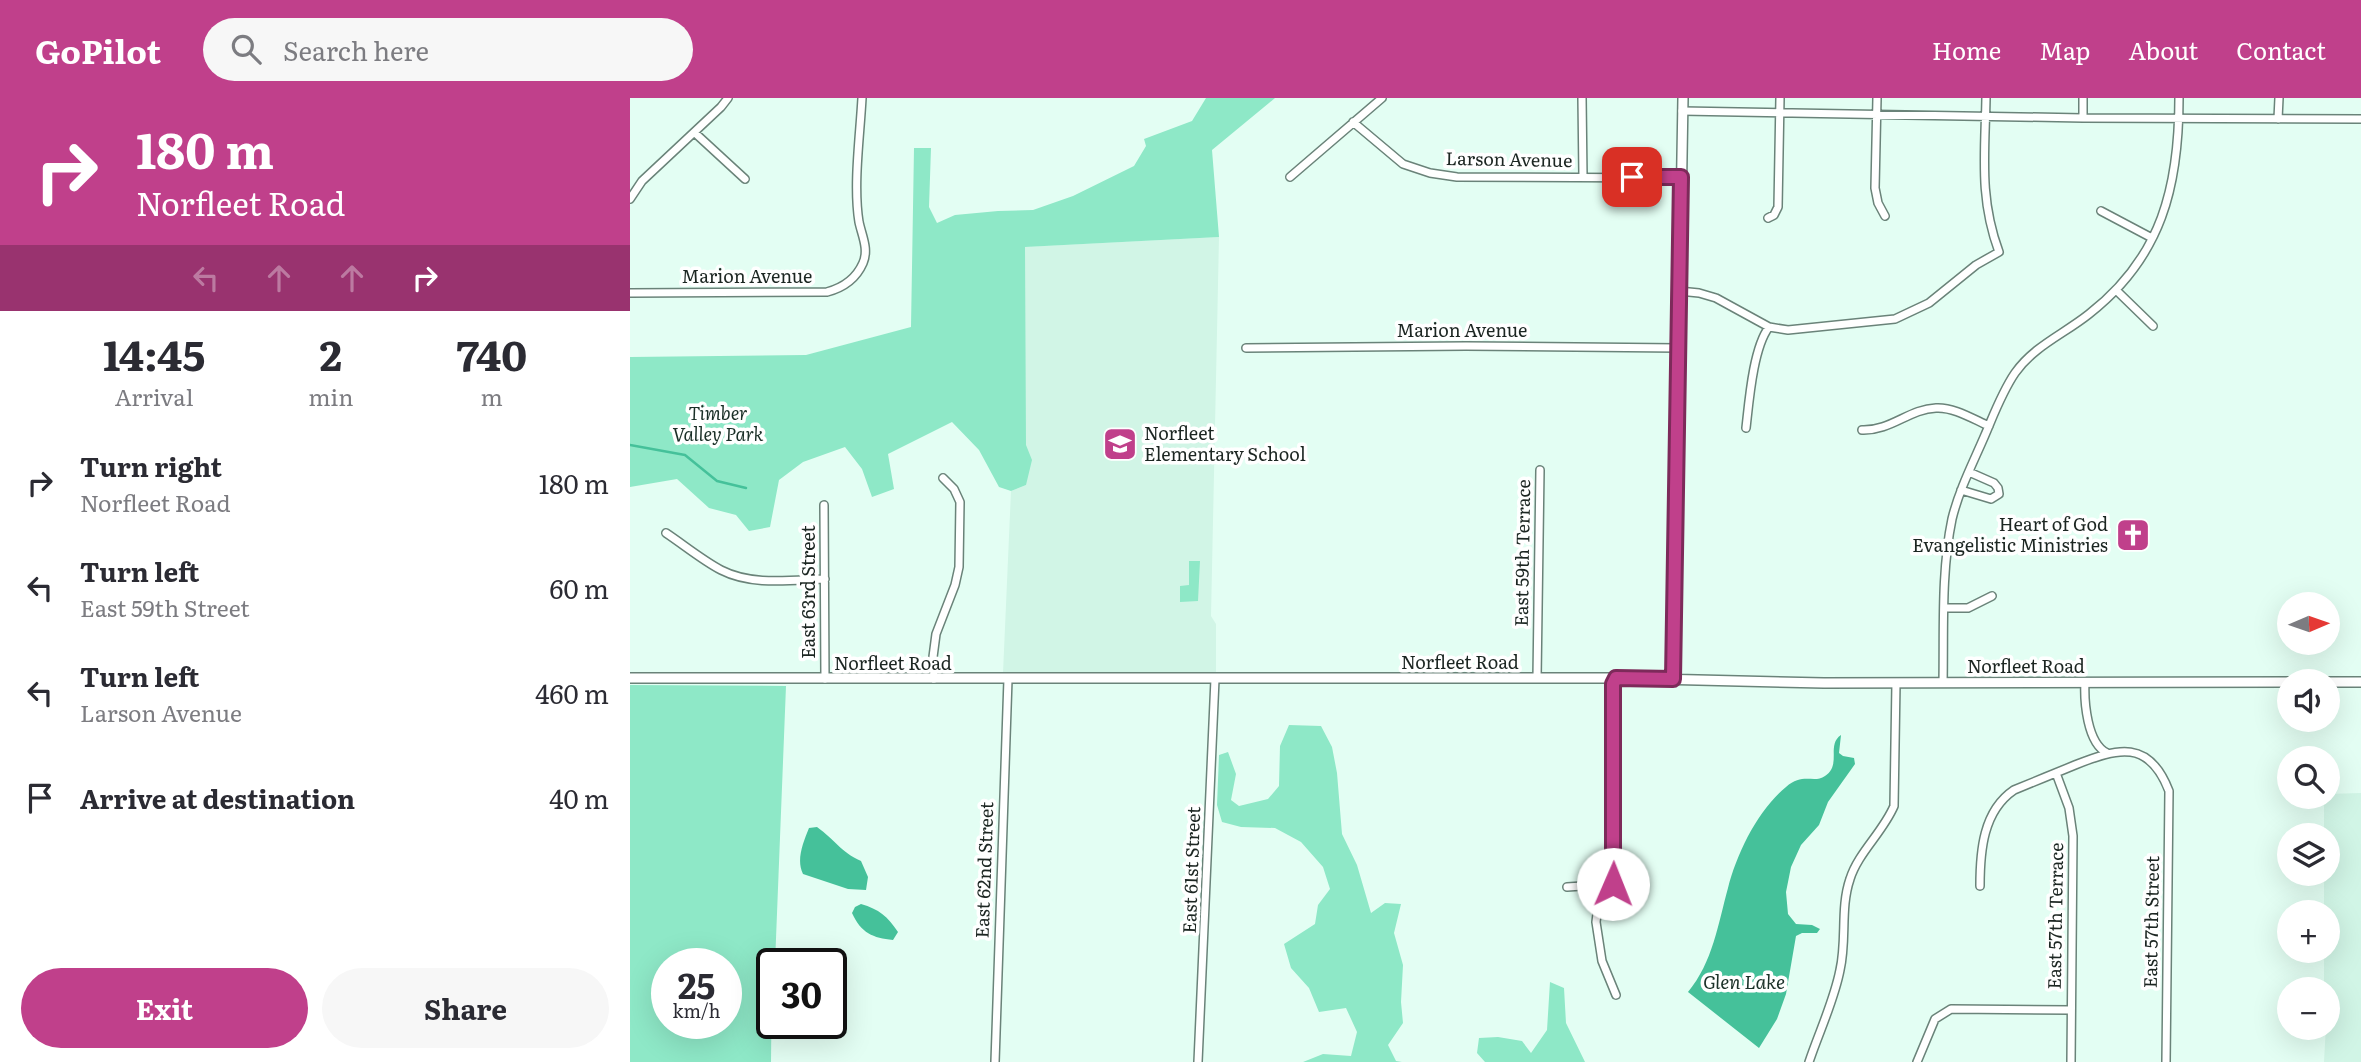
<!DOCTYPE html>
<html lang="en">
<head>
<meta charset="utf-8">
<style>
	:root { --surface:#fff; --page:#f7f7f7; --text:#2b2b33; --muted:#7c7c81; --accent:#c0408b }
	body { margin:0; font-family:Literata,serif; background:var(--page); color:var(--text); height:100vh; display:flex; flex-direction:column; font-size:26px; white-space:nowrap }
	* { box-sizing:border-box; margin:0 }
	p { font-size:23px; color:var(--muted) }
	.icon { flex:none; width:38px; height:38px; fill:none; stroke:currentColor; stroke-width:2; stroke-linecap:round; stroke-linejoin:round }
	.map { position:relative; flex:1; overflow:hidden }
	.details { display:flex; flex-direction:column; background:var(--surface); width:630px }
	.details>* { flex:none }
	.guide { background:#c0408b; color:#fff; overflow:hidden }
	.needle { width:46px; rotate:88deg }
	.controls { position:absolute; left:1647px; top:494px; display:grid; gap:14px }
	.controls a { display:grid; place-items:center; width:63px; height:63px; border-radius:50%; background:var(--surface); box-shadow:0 7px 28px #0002; font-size:35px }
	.speed { position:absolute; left:21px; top:850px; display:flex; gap:14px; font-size:35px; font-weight:700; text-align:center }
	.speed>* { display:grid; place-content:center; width:91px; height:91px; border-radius:50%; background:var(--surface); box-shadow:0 7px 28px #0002; line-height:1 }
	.speed small { font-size:18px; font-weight:400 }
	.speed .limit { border:4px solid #111; border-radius:10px; background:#fff; color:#111 }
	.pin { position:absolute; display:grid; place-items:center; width:60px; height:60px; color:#fff; margin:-30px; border-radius:14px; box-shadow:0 4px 10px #0006 }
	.me { position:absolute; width:77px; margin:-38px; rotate:1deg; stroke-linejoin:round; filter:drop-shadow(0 0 5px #0008) }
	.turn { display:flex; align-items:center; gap:24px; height:147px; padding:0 21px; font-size:32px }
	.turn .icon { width:91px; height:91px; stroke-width:2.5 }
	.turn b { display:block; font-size:49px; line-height:60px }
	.lanes { display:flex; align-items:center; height:66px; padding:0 21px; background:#0003; justify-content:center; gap:35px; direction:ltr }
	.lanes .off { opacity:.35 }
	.eta { display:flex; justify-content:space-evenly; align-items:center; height:119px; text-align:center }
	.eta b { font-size:42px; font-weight:700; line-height:49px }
	.action { display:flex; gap:14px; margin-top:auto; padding:14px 21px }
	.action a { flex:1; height:80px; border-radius:42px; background:var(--accent); color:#fff; font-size:28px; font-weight:700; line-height:80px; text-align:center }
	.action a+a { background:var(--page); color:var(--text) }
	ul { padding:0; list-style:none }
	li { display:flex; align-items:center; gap:21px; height:105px; padding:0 21px }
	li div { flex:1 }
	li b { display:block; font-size:26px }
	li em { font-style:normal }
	header { display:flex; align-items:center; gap:42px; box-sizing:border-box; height:98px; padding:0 35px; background:var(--accent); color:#fff }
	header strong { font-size:33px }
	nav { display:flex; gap:38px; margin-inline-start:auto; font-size:24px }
	.search { width:490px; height:63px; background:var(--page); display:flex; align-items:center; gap:18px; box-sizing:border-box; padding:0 24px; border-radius:38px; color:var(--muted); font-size:26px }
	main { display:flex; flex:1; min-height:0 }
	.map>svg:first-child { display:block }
	.built { fill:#d1f5e6 }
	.green { fill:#8ee8c7; fill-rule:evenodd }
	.water { fill:#45c19a }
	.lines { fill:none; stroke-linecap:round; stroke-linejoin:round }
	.stream { stroke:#45c19a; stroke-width:2.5 }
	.minor-casing { stroke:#6a8379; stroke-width:10 }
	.tertiary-casing { stroke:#6a8379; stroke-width:12 }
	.minor { stroke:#fff; stroke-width:7 }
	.tertiary { stroke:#fff; stroke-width:9 }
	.route-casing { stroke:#7d2a5a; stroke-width:18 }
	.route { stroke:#c0408b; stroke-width:12 }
	.labels { text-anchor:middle; stroke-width:7; stroke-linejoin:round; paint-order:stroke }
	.street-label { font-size:18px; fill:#1c2622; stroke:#fff }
	.park-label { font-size:18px; font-style:italic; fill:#1a2f27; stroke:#fff }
	.poi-label { font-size:18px; fill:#1c2622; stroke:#fff; text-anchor:start }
	.water-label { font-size:19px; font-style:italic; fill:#1b3028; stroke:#fff }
</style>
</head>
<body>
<header>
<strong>GoPilot</strong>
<div class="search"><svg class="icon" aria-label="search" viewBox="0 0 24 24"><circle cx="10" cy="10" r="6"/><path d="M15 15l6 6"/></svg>Search here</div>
<nav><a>Home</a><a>Map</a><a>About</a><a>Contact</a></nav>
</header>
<main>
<section class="details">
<div class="guide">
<div class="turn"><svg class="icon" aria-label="right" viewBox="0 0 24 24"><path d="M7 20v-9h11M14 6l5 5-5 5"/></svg><div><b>180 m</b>Norfleet Road</div></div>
<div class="lanes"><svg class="icon off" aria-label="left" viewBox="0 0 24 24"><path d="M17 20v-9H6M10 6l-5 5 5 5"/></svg><svg class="icon off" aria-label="ahead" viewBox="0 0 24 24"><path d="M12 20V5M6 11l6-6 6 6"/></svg><svg class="icon off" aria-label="ahead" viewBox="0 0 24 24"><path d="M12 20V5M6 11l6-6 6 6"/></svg><svg class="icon" aria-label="right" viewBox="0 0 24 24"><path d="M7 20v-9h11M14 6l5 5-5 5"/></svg></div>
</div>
<div class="eta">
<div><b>14:45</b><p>Arrival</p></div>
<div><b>2</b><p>min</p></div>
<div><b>740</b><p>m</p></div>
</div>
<ul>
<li><svg class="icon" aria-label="right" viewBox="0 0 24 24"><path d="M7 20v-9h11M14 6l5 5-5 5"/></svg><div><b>Turn right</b><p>Norfleet Road</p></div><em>180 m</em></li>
<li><svg class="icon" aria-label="left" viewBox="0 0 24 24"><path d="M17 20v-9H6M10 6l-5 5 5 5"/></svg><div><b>Turn left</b><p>East 59th Street</p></div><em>60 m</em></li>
<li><svg class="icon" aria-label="left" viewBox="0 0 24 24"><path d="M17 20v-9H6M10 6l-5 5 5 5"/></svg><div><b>Turn left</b><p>Larson Avenue</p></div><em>460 m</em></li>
<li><svg class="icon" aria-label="arrive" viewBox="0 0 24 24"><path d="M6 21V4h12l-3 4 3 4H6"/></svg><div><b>Arrive at destination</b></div><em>40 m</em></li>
</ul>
<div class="action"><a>Exit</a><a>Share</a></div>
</section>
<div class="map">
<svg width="1731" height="964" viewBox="0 0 1731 964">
	<rect width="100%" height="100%" fill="#e3fef3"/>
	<path class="built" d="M589,139L581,518L586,526V577L373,575L381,393L396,387L390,333L395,262L394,149Z
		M1731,695V964H1694L1698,891H1694V852H1698V814H1694V775H1698V737H1694V698H1698V696Z"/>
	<path class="green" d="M576,0H645L582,52L589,139L395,149L396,347L402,362L396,387L381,393L369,389L349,352L322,324L258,356L264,391L242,399L232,371L215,349L173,364L149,382L140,429L119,433L106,417L79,410L47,381L0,389V259L176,257L281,229L284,50H301L299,109L307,125L325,117L368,113L403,112L443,98L504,68L516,48L514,41L562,23Z
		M559,463H570L568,503L550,504V488L559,487Z
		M0,587L156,588L145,866H142L141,964H0ZM37,866H96V926H37Z
		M659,627L691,628L702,649L707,675L712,736L727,767L741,815L755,805L771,806L764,835L773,867L771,904L773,925L758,947L766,963L772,964H673L693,956L721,958L727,934L716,910L689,914L679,890L661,870L654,846L685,826L688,807L700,791L693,769L671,744L645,730L611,729L592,724L587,707L589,657L598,654L606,676L601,702L609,708L638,701L649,688L650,648Z
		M920,884L934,890L936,925L955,964H855L847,955L849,940L868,939L892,943L901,955L917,932Z"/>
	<path class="water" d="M1211,637L1209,655L1213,658L1224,660L1225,666L1198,704L1189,727L1171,747L1161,769L1156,794L1158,816L1166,826L1182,827L1190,831L1187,835H1172L1166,838L1156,896L1147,921L1129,950L1058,894C1083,864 1088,826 1098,790C1107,755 1128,712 1156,689C1173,674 1184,686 1195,678C1212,667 1196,647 1211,637Z
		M187,729C205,742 211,754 231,763L238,779L236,792L218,791L173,776C166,762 173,745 179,730Z
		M231,806C249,811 258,819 268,834L263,842C243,840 231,835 222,815L225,809Z"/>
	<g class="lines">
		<path class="stream" d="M0,347L55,357L87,383L116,390"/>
		<g class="minor-casing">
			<path id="minor" d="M952,0L953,79
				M1247,0L1245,90L1248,105L1255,118
				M1052,13L1453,20L1731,21
				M1453,20V0
				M1648,21L1649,0
				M723,24L773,66L800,75L827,79L1051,80
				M65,35L115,81
				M660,79L752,0
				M0,101L12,83L91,9L98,0
				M1471,113L1522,140
				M1138,120L1144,117L1148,109L1150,0
				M1486,192L1523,228
				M1049,193L1069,195L1086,200L1139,229L1158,232L1265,221L1299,205L1346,167L1369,154C1349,100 1355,56 1356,0
				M0,195L197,194C212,190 226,181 233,165C239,151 232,138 229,124C223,87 230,38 232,0
				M616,250L836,248L1048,250
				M1116,330C1119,304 1123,250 1139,229
				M1232,332C1261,333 1279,311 1306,310C1324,309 1343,321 1359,328
				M1331,392L1361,401L1369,396L1368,390L1364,385L1339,374
				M194,407L195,581
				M36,435C54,447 72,462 91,472C122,488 161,482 195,481
				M1314,510H1338L1362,498
				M907,580L910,372
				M986,580L982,611L985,672L983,786L968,808L966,824L972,863L986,897
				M304,581L303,559L306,536L325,487L329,469L330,404L324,391L313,380
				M1455,584C1454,604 1457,645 1477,655
				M1313,585C1314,531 1311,474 1322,421C1329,392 1343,365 1355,337C1364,316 1372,294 1385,275C1404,248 1434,236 1459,216C1532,159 1549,88 1549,0
				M1426,675L1439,710L1443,738L1441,964
				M1350,788C1350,753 1353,713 1384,692C1404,684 1425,675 1445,667C1488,650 1519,641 1539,693L1536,964
				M937,789L983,786
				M365,964L378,581
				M568,964L585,581
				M1179,964C1189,934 1204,903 1210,872C1217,842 1210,810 1220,781C1228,755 1253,734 1264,708L1266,585
				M1287,964L1305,921L1321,911L1441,912"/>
		</g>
		<g class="tertiary-casing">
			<path id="tertiary" d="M0,580H986L1194,585L1659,584
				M1043,581L1053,0
				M1698,584H1731"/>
		</g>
		<use href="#minor" class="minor"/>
		<use href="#tertiary" class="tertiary"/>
	</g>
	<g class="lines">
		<g class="route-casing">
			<path id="route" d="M983,786V586L986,580L1043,581L1051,79H1002"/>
		</g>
		<use href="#route" class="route"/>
	</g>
	<defs>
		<g id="school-square" transform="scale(1.75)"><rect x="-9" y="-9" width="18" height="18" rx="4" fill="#c0408b" stroke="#fff"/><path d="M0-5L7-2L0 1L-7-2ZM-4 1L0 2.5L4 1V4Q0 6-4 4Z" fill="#fff"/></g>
		<g id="church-square" transform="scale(1.75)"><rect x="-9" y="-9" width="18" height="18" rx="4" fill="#c0408b" stroke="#fff"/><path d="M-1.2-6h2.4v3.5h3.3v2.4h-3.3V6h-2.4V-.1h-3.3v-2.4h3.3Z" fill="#fff"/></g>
	</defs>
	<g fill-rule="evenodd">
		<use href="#school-square" x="490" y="346"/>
		<use href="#church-square" x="1503" y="437"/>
	</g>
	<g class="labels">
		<g class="street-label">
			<text transform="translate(879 62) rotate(1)" y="6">Larson Avenue</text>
			<text x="117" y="185">Marion Avenue</text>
			<text x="832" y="239">Marion Avenue</text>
			<text transform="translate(893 455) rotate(-89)" y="6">East 59th Terrace</text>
			<text transform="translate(179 494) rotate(-90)" y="6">East 63rd Street</text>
			<text x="830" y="571">Norfleet Road</text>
			<text x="263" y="572">Norfleet Road</text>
			<text x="1396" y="575">Norfleet Road</text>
			<text transform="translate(355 772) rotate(-88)" y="6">East 62nd Street</text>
			<text transform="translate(562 772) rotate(-88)" y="6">East 61st Street</text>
			<text transform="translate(1426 818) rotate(-89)" y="6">East 57th Terrace</text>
			<text transform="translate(1522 824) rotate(-89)" y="6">East 57th Street</text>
		</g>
		<g class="park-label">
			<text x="88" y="322">Timber<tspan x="88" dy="21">Valley Park</tspan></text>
		</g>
		<g class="poi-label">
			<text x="514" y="342">Norfleet<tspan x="514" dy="21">Elementary School</tspan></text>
			<text x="1478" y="433" text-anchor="end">Heart of God<tspan x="1478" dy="21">Evangelistic Ministries</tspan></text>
		</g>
		<g class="water-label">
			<text x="1114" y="891">Glen Lake</text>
		</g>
	</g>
</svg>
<div class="controls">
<a><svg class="needle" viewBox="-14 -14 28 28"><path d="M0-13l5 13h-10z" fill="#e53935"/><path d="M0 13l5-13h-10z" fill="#7c7c81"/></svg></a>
<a><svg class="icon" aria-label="sound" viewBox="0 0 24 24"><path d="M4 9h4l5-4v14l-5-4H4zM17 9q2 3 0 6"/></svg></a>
<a><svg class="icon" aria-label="search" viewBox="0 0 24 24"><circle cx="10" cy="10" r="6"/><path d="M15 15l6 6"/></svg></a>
<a><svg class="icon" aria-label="layers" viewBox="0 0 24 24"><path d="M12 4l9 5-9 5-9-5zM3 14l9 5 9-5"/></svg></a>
<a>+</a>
<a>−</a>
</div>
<div class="speed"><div>25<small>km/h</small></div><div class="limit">30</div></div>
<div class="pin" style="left:1002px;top:79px;background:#d93025"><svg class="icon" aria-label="arrive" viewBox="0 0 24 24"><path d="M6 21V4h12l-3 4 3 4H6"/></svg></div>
<svg class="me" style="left:983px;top:786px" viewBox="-20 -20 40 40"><circle r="19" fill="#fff"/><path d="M0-13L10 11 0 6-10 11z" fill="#c0408b"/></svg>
</div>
</main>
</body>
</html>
